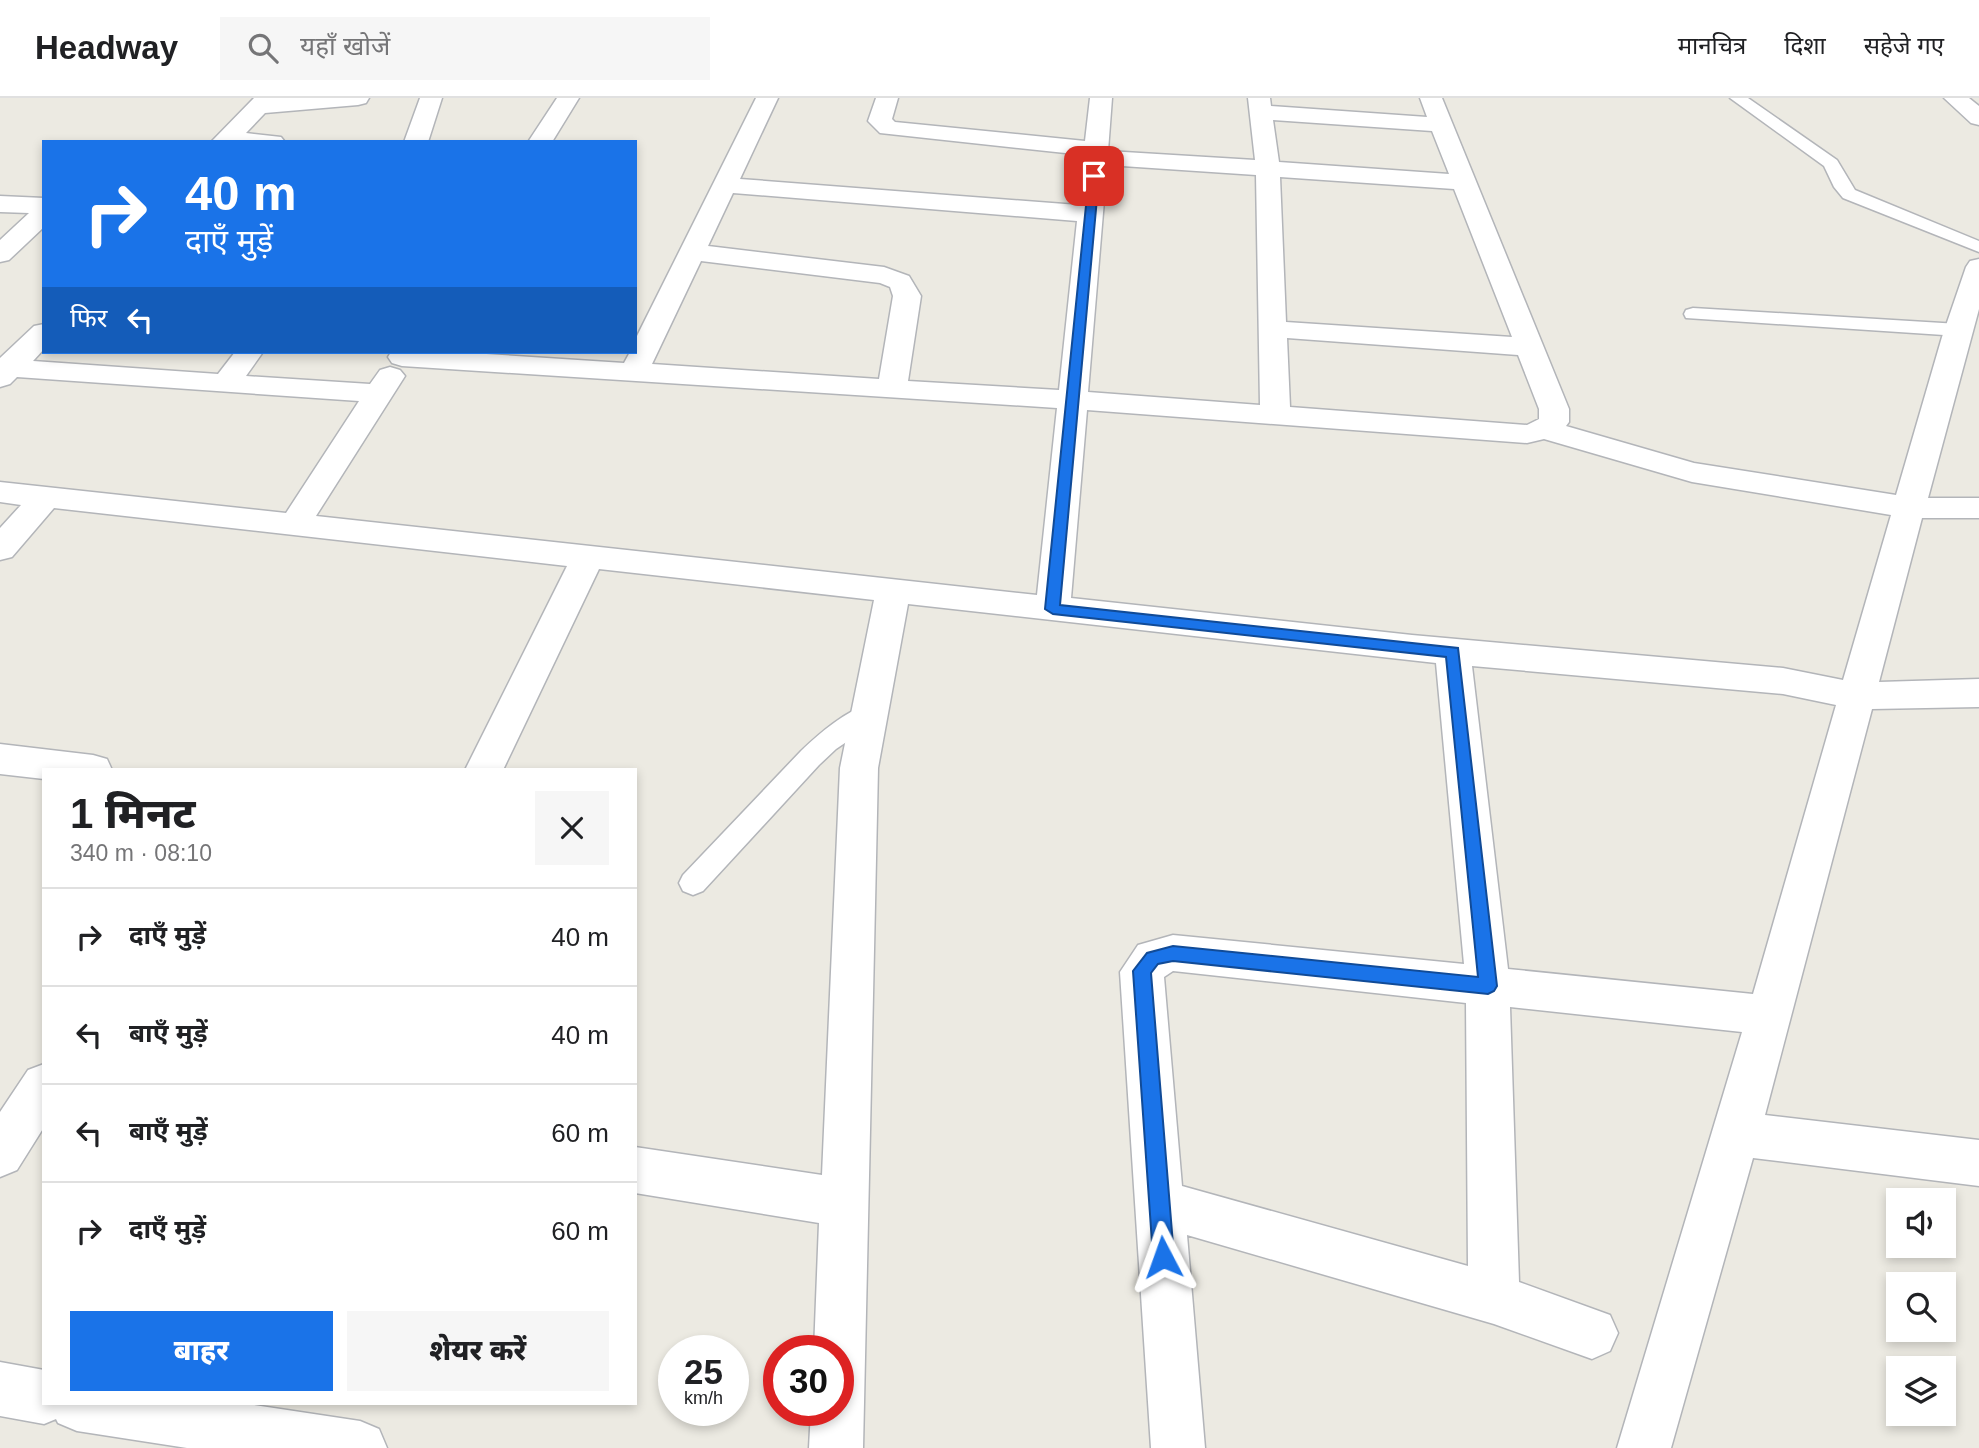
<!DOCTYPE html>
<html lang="hi">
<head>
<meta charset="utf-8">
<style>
	:root { --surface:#fff; --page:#f6f6f6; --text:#202124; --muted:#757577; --line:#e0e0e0; --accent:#1a73e8 }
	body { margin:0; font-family:Helvetica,"Noto Sans Devanagari",sans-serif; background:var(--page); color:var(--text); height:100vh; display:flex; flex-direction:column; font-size:26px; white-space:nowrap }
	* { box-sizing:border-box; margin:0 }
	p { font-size:23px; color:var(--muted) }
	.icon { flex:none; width:38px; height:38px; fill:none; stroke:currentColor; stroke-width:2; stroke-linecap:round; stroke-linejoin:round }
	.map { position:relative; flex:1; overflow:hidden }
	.panel { position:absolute; left:42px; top:670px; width:595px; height:637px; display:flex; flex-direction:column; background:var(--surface); border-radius:0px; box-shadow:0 4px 10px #0003 }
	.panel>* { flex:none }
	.banner { position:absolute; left:42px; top:42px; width:595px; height:214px; border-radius:0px; box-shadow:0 4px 10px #0003; background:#1a73e8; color:#fff; overflow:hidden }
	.controls { position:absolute; left:1886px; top:1090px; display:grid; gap:14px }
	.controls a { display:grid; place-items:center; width:70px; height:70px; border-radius:0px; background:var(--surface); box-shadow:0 4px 10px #0003; font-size:35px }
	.speed { position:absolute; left:658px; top:1237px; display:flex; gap:14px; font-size:35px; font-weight:700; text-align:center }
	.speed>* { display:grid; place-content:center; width:91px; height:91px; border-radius:50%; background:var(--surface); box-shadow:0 4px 10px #0003; line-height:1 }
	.speed small { font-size:18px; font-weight:400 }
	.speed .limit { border:10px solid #d22; background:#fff; color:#111 }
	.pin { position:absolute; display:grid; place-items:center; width:60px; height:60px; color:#fff; margin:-30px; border-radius:14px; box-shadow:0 4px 10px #0006 }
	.me { position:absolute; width:77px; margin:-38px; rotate:356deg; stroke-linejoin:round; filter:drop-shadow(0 0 5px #0008) }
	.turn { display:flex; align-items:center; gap:24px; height:147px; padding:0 28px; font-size:32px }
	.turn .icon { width:91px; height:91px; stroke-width:2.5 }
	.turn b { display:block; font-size:49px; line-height:60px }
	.then { display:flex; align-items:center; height:66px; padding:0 28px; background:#0003; gap:14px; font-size:26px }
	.round { display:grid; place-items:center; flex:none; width:74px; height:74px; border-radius:0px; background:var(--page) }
	.head { display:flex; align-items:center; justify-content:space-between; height:119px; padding:0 28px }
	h1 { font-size:42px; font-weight:800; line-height:52px }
	.action { display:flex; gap:14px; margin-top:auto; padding:14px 28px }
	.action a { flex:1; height:80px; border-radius:0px; background:var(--accent); color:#fff; font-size:28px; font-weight:800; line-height:80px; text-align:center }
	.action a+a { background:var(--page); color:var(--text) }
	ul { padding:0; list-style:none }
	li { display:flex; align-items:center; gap:21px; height:98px; padding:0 28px; border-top:2px solid var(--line) }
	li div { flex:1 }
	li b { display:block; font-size:26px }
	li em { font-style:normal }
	header { display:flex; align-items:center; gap:42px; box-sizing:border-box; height:98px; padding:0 35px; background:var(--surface); border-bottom:2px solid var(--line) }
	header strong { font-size:33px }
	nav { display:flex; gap:38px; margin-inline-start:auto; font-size:24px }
	.search { width:490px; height:63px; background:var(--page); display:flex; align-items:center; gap:18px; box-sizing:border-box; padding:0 24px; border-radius:0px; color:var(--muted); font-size:26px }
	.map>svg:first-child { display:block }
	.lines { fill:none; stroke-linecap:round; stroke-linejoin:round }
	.lane-casing { stroke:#b3b5b9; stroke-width:3 }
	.street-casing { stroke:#b3b5b9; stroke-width:3 }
	.lane { fill:#fff; fill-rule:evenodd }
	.street { fill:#fff; fill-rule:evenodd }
	.route { fill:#1a73e8; stroke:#114b97; stroke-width:2 }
</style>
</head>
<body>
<header>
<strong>Headway</strong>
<div class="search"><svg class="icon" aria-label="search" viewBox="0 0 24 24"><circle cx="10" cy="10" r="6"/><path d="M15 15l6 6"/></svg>यहाँ खोजें</div>
<nav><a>मानचित्र</a><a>दिशा</a><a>सहेजे गए</a></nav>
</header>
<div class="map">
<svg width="1979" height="1350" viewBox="0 0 1979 1350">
	<rect width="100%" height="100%" fill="#eceae2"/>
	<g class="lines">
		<g class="lane-casing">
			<path id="lane" d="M1730,0H1748L1837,62L1855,92L1979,143V154L1843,100L1834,89L1824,68Z
				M1693,210L1959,226L1969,232L1959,238L1686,220L1684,216L1686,212Z
				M870,606L879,608L883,615L879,622L836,651L819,667L703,793L693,797L683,793L679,785L683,777L801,653C820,635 845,613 870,606Z"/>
		</g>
		<g class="street-casing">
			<path id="street" d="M254,0H369L366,5L358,7L265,15L246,35L281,39L285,44H211Z
				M420,0H442L428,44H404Z
				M557,0H579L552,44H528Z
				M756,0H778L740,81L1078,107L1084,57L880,35L868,23L876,0H898L892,21L895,24L1085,43L1090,0H1112L1108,53L1255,62L1248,0H1270L1271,8L1427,19L1420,0H1442L1569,311V324L1566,328L1694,365L1896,397L1942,239L1966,169L1970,163L1979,161V211L1928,400H1979V420H1922L1879,584L1979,581V609L1872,611L1765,1017L1979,1042V1088L1753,1060L1671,1350H1617L1742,934L1510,909L1519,1184L1610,1217L1618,1235L1610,1253L1592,1261L1494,1226L1187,1137L1205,1350H1151L1120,874L1138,847L1173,837L1464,866L1436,565L908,506L878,670L863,1350H809L811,1312H838V1253H814L819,1125L635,1095V1049L822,1077L840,670L874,502L599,471L503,672H465L567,468L54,410L12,459L0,462V430L21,407L0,404V384L286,415L359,303L17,279L10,286L0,289V260L34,228L44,226V251L33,263L218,276L235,254H263L246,278L370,286L380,272L390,269L400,272L405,278L316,418L1037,497L1057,310L402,268L392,265L388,259L391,254H455L624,265L630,254H635V242ZM1273,22L1432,33L1449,76L1279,64ZM1107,67L1256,77L1260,307L1088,294ZM1280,79L1454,91L1512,239L1286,224ZM733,95L1077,123L1059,292L908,283L921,198L909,178L884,169L708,148ZM701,163L880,185L890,189L893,198L879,281L652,266ZM1287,240L1518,257L1539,311V321L1527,327L1290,309ZM1087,312L1527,345L1544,341L1692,384L1891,417L1843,582L1783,570L1412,537L1071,500ZM1472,568L1783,596L1836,607L1753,896L1508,871ZM1173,873L1466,905L1468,1168L1182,1088L1164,879Z
				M1944,0H1969L1979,8V27L1971,25Z
				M0,98L44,100V129L9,162L0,164V142L29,115L0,114Z
				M0,646L93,657L107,661L112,672H44V681L0,676Z
				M44,966V1029L17,1072L0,1079V1014L28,972Z
				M0,1264L44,1272V1306H247L360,1323L379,1331L387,1350H187L77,1333L58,1325L56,1321L44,1326L0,1318Z"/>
		</g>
		<use href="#lane" class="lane"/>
		<use href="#street" class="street"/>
	</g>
	<path class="route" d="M1094,75L1099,78L1060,507L1458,550L1497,888L1494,893L1488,896L1173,863L1158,866L1151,875L1174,1159L1171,1167L1163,1170L1156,1167L1153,1159L1133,873L1147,855L1173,848L1478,879L1446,559L1053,516L1045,511L1089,78Z"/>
</svg>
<div class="controls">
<a><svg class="icon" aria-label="sound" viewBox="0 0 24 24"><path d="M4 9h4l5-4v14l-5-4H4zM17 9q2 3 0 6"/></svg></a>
<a><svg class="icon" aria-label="search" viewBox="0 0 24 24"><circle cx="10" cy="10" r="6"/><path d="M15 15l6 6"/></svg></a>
<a><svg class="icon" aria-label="layers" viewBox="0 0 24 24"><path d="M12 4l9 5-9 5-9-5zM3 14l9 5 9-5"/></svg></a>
</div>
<div class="speed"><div>25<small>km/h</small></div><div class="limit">30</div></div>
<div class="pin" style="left:1094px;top:78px;background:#d93025"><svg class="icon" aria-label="arrive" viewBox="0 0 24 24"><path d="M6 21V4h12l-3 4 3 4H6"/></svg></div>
<svg class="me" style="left:1163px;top:1159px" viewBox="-20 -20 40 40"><path d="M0-17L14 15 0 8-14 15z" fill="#1a73e8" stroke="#fff" stroke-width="4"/></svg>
<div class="banner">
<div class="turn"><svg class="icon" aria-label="right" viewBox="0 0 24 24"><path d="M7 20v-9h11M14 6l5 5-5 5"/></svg><div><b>40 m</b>दाएँ मुड़ें</div></div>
<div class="then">फिर<svg class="icon" aria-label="left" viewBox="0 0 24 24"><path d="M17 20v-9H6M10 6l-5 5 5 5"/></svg></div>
</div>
<section class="panel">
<div class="head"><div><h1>1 मिनट</h1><p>340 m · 08:10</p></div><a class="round"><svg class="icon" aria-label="close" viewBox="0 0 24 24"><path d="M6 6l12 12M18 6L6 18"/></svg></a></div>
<ul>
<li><svg class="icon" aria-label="right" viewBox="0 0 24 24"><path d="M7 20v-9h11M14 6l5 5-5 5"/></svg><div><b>दाएँ मुड़ें</b></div><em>40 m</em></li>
<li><svg class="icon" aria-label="left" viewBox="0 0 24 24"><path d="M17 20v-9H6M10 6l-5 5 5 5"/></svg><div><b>बाएँ मुड़ें</b></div><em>40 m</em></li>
<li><svg class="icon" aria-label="left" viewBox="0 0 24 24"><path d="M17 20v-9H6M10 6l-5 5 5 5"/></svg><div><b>बाएँ मुड़ें</b></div><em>60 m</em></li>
<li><svg class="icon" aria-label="right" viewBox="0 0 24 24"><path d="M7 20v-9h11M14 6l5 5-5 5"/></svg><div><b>दाएँ मुड़ें</b></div><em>60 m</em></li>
</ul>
<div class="action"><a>बाहर</a><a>शेयर करें</a></div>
</section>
</div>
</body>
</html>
